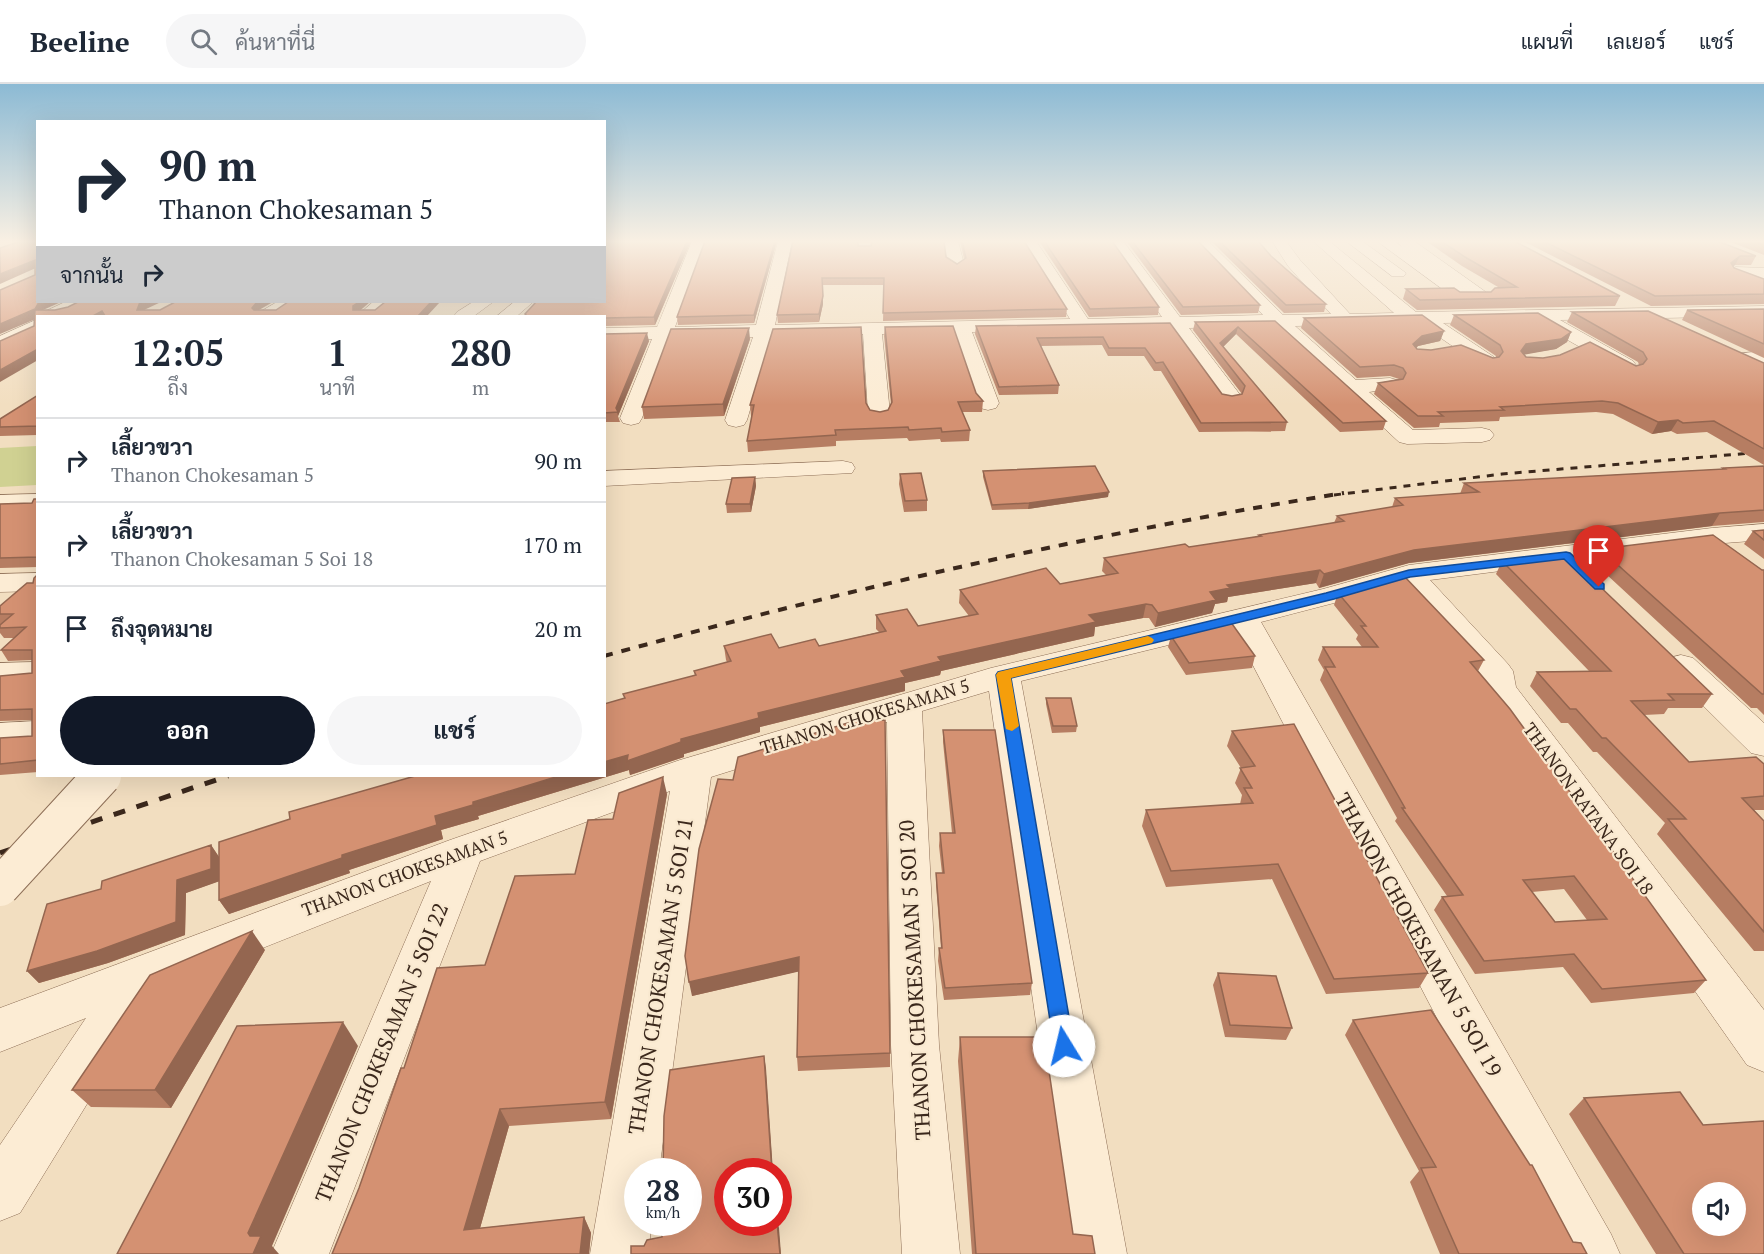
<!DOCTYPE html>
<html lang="th">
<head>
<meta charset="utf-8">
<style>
	:root { --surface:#fff; --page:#f6f6f7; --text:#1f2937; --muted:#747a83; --line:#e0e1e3; --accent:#111827 }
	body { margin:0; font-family:"PT Serif",Sarabun,serif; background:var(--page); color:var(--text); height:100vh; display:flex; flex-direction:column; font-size:22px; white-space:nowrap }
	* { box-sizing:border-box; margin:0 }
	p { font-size:20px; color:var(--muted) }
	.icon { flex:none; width:33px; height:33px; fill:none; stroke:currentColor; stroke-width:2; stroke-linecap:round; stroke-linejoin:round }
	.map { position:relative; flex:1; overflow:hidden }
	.panel { position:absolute; left:36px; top:231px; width:570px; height:462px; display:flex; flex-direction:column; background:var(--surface); border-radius:0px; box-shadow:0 6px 24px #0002 }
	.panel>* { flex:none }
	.guide { position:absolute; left:36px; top:36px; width:570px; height:183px; border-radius:0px; box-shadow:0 6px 24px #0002; background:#fff; color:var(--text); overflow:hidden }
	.fabs { position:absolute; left:1692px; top:1098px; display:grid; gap:12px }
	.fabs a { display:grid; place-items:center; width:54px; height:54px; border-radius:50%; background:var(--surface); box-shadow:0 6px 24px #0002; font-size:30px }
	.speed { position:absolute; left:624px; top:1074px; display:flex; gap:12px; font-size:30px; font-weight:700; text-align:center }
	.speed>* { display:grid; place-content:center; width:78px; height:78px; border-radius:50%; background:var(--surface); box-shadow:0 6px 24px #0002; line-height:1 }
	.speed small { font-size:15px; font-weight:400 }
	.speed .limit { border:9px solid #d22; background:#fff; color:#111 }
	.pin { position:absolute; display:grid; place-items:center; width:51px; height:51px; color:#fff; margin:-62px -26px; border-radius:50% 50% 50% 0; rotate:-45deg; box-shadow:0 0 6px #0007 }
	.pin .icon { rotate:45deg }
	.me { position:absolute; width:66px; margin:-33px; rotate:351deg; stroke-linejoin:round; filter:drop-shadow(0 0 4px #0008) }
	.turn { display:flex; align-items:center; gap:21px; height:126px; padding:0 24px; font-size:27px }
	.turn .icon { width:78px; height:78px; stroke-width:2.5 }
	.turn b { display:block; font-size:42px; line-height:51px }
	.then { display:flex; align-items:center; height:57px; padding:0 24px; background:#0003; gap:12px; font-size:22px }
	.eta { display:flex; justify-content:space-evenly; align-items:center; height:102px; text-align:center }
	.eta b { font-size:36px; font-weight:700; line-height:42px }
	.cta { display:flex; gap:12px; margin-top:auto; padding:12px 24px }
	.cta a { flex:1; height:69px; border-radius:36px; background:var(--accent); color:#fff; font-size:24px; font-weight:700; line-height:69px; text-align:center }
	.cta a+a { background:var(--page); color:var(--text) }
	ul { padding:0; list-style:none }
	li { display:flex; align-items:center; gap:18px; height:84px; padding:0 24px; border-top:2px solid var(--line) }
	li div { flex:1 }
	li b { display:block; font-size:22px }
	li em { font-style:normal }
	header { display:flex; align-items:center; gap:36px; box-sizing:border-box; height:84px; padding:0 30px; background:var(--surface); border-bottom:2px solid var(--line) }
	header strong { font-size:28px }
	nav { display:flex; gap:33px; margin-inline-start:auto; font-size:21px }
	.search { width:420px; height:54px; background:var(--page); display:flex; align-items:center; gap:15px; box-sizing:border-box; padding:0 21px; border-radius:33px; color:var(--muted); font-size:22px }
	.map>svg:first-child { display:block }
	.green { fill:#d0d192 }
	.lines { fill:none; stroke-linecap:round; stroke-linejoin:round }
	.minor-casing { stroke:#8d6e56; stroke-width:1 }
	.minor { fill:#fcecd4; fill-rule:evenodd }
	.rail-far2 { stroke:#3b281c; stroke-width:3; stroke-dasharray:7 7; stroke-linecap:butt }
	.rail-far1 { stroke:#3b281c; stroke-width:4; stroke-dasharray:9 9; stroke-linecap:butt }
	.rail { stroke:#3b281c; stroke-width:5; stroke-dasharray:12 12; stroke-linecap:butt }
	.minor-bridge-casing { stroke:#8d6e56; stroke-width:40; stroke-linecap:butt }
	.minor-bridge { stroke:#fcecd4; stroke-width:38 }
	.wall { fill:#b67d62; fill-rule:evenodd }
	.shaded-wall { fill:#946650 }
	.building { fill:#d49172; stroke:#946650; stroke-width:1.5; fill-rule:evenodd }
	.route { fill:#1a73e8; stroke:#114b97; stroke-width:1.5 }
	.slow { fill:#f59e0b }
	.labels { text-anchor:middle; stroke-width:4.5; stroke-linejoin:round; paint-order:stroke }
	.street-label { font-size:18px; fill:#3b281c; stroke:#f9e9d0 }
	.near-street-label { font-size:21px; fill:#3b281c; stroke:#f9e9d0 }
</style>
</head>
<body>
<header>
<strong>Beeline</strong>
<div class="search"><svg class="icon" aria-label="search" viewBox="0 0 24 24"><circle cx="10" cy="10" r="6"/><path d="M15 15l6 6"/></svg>ค้นหาที่นี่</div>
<nav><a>แผนที่</a><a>เลเยอร์</a><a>แชร์</a></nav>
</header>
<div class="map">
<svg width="1764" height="1170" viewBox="0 0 1764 1170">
	<rect width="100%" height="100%" fill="#f2dec0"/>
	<path class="green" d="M37,362V401L0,403V364Z"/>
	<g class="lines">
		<g class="minor-casing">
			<path id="minor" d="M692,157H706L675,243L756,241L778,157H792L775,241L1070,235L1022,157H1036L1088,235L1162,233L1109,157H1123L1180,233L1263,231L1193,157H1208L1283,231L1331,230L1288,182L1272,157H1286L1300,176L1350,230L1394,229L1313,157H1329L1416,228L1764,222V232L1560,236L1633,277L1636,281L1633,285H1619L1534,237L1443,239L1494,273L1497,277L1494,281H1480L1419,239L1295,242L1356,296L1390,294L1397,296L1400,300L1397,304L1369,308L1413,346L1482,344L1490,346L1494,351L1490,356L1482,358L1407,360L1399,358L1274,242L1189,244L1241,312L1238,317L1230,318L1222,317L1170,244L972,248L999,319L996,324L988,326L980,324L977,319L954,249L882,250L890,329L887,334L879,336L871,334L868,329L863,250L772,252L747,336L744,341L736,343L728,341L725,336L753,253L671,254L642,334L639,339L631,341L623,339L620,334L652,255L604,256V244L657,243Z
				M944,157H958L964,180L962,183L956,185L948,180Z
				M1346,157H1362L1406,189L1404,192H1392Z
				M1377,157H1394L1402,163L1397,157H1414L1490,211L1487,215H1456Z
				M1736,183L1764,184V205L1730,191L1728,188Z
				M65,218H87C76,232 56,234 41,232L44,228Z
				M277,218H297L278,232H257L260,228Z
				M373,218H392L376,232H357Z
				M473,218H493L474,232H454L457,228Z
				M514,218H533L517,232H497Z
				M38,235V248L0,266V252Z
				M1764,267V279L1735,278L1732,274L1735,270Z
				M843,377L852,379L855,384L852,389L604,402V387Z
				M38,410V426L0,427V411Z
				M1764,440V456L1712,460L1430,496L1508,580L1513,587L1516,603L1764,926V988L1747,981L1488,613L1483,605L1480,589L1403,501L1261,538L1611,1150L1620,1170H1560L1234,545L1021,597L1127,1170H1069L989,607L922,627L939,961L960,1170H902L891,961L887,638L711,693L659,1088H638V1138H652L648,1170H590L670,707L480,777L329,1170H271L431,797L157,906L20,1129L0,1137V1061L86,934L0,968V924L450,756L680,676L991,584L1323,505L1409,481L1712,444Z
				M38,489V507L0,508V490Z
				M1681,571L1693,574L1764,639V672L1751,669L1669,588L1665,581L1669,574Z
				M38,578V598L0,601V579Z
				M38,637V661L0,663V639Z"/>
		</g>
		<use href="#minor" class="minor"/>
		<path class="rail-far2" d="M1334,411L1502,390L1764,368"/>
		<path class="rail-far1" d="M604,572C848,505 1094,449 1344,409"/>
		<path class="rail" d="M0,769L228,692"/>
		<g class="minor-bridge-casing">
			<path id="minor-bridge" d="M0,803L102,692"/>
		</g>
		<use href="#minor-bridge" class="minor-bridge"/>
	</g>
	<path class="wall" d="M604,157H691L655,241L604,242V232H525V230Z
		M705,157H777L754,239L678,241L677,233Z
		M960,157H1024L1067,225L1066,233L883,237L884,201H822L823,220L819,238L778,239L777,231L858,162L946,173L957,180L964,175Z
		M1039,157H1112L1159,223L1158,231L1089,233Z
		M1126,157H1198L1260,221L1258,229L1181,231Z
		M1211,157H1258L1271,172L1326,220L1324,228L1284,229Z
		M1426,157H1514L1620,212L1615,222L1417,226L1403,215L1406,205L1460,208H1491L1498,203L1462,182Z
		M1523,157H1719L1720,158L1756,172L1751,181H1735L1733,182L1734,184L1764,195V220L1651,222Z
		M1728,157H1764V171Z
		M446,218H471L468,219Z
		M1764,225V274L1682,236L1687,226Z
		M1572,228L1764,279V381L1707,348L1677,350L1671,347L1652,350L1613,330L1596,328L1500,333L1499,337L1440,339L1439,343L1414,344L1374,310L1378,299L1399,295L1390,292L1357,294L1301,244L1304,234L1444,247L1440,257L1418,262L1416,264L1417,265L1493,274L1496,273V272L1450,241L1454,231L1571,248L1567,258L1556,265L1524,270L1526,273L1636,282L1639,281L1638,278L1567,238Z
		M1275,237L1386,337L1383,346L1340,348L1236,250L1223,263L1287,338L1285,347L1199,348L1161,287H1154L1144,272H1108L1102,261L1041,262L1059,301L1058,310L999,311L975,250L976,242L1170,239L1222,310L1232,312L1242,310L1193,246L1195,238Z
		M885,243L976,309L983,317L982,328H962L970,346L969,357L941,358L940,355L909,357L907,354L836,357V362L748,368L747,357L752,332H751L750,321L866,319L870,326L880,328L888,326L891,320L884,252Z
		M604,250L649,257L618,332L620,338H604Z
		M750,255L724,332L644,335L642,323Z
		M38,311V351L0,352V335Z
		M1764,382V438L1712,442L1409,479L1319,504L1316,499L1228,513L1227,518L1215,520L1212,529L1155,543L1149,534H1143L1095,543L1094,552L941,587L940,591L905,599V607L760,643V648L684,670V673L630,691L629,686L478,732L479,735L441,746L443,755L349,786L350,789L229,830L219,816V797L186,809L185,851L108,879L39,899L27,887L101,805L211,761L219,773L604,692L624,615L695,592L694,587L727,578L726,576L724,562L779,564L819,562L879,548L876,545V531L918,542L969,532L959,519L960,506L1060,500L1106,491L1102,487L1104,474L1189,463L1259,453V451L1334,439L1337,432L1392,423L1395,414L1460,410L1464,399L1722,385L1723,384Z
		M983,387L1108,413L1028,425L992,426L983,393Z
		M900,390L927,416V427L904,428L899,400Z
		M755,393L756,402L751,428L727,429L726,420Z
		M38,415V483L0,484V420L32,419Z
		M1764,446V475L1744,460L1753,447Z
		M1600,465L1764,486V631L1757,624H1751L1593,478Z
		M1502,477L1712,610L1702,624H1668L1664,630L1644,631L1689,678L1764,680V726H1754L1764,737V867H1754L1657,750L1665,739L1597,668H1593L1568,639H1561L1530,602L1537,588L1589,587L1496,490Z
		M38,490V688L0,691V654L32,652V636L0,637V592L32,589V576L8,577L1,566L14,554H4L0,549V522L33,499Z
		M1338,509L1484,576L1478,587L1706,896L1694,909L1591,919L1563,883L1475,890L1434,826L1442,813L1447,812L1395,737L1397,734L1320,596L1324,586L1318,576L1323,563H1362L1356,555L1358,551L1334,521ZM1564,805L1587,836L1555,838L1532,808Z
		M1171,552L1255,572L1252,584L1186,591L1168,563Z
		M1046,614L1077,642L1076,648L1052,649L1046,620Z
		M943,646L1032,899L1030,911L944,916L938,877L939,864H941L936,801V789H942L939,762L940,749H952L943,658Z
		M1232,647L1428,889L1419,904L1326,910L1272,795L1166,803L1142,742L1146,726L1240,720L1242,711L1235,699L1241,684L1227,662Z
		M733,696L890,969V983L798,987L797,973L799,887L692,912Z
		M667,710L611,1035L509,1042L480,1144L584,1133L591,1149L589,1170H332L359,1104L404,984L485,881L575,790L613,735Z
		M265,866L171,1024L91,1023L72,1006Z
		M1218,889L1292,944L1286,956L1225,953L1213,901Z
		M1353,936L1573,1158L1587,1170H1440L1410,1098L1419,1087L1345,951Z
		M960,953L1073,1150L1095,1170H972L958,977Z
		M1584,1014L1703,1041L1764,1170H1656L1569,1030Z"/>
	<path class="shaded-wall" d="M687,157H691L655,241L654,233Z
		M775,157H777L754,239V231Z
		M1740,172L1735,181L1726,188L1731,179Z
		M35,176L38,183L0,200V190Z
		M823,212V220L819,238V230Z
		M39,218H61L43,226L38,234L0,250V240Z
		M140,218H161L144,226H137Z
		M256,218H273L259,226L255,232L252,224Z
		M359,218H370L356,230L353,226V222Z
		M431,218H440L427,232H418Z
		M102,227L105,232H93Z
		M1238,243L1236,250L1219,267L1220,259Z
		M749,244L750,255L724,332L723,320Z
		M1444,247L1440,257L1418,262L1410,270L1413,260L1422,252Z
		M1571,248L1567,258L1556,265L1522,271L1521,267L1526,260Z
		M647,249L649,257L618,332L616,324Z
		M38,265V276L0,298V286Z
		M1678,336L1671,347L1652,350L1658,338Z
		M755,393L756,402L751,428L750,420Z
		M1109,408L1108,413L1028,425L1029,419Z
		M1720,429L1712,442L1409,479L1319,504L1324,490L1414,466Z
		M1320,486L1316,499L1228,513L1227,518L1215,520L1212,529L1155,543L1158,529L1227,501Z
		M1146,520L1143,534L1095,543L1094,552L941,587L940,591L905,599V607L760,643V648L684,670V673L630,691L629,686L478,732L479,735L441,746L443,755L349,786L350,789L229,830L219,816L342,771L435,732L473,718L559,692H604V678L681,655L758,629L901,587L938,573L1089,531Z
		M663,693L667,710L611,1035L605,1018Z
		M211,761L219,773L220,797L186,809L185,851L108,879L39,899L27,887L177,796Z
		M252,847L265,866L171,1024L155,1006Z
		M799,873L801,887L692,912L689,898Z
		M343,938L358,962L272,1162L279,1170H253L250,1152L248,1149Z
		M764,972L766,984L773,1088H772Z
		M500,1025L509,1042L475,1162L464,1146Z
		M584,1133L591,1149L589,1170H580Z
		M777,1138L779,1144L781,1170H780Z"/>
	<path class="building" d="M21,157H38V218H40H39L35,225L0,240V206L35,191V176L0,190V164Z
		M604,157H687L654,233L604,234V232H527L525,230L536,218H604Z
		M705,157H775L754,231L677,233Z
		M793,157H858V162H871L872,157H944L946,173L957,180L966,174L962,157H1024L1067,225L883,229L884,194H822L823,212L819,230L777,231Z
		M1044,157H1112L1159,223L1090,225Z
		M1132,157H1198L1260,221L1183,223Z
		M1219,157H1258L1271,172L1326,220L1286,221Z
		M1441,157H1514L1620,212L1420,216L1406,205L1454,204L1460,208H1491L1495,204L1517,203L1465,173Z
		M1543,157H1719L1720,158L1756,172H1740L1731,179L1734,184L1764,195V210L1655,212Z
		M1754,157H1764V161Z
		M78,218H142H140L137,226H160L175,218H257L252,224L254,226H276L288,218H359L353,222V226H375L385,218H431L418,232H105L102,227L93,232H38V265L0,286V257L34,242L35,226H55L68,223Z
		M1764,225V260L1687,226Z
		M1648,227L1764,279V365L1714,337L1683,339L1678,336L1658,338L1618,319L1602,317L1500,323L1504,326L1438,328L1443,332H1418L1378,299L1403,295L1406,289L1403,284L1394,281L1360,283L1304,234L1422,231L1444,247L1422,252L1413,260L1417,265L1431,266L1461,261L1493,274L1499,273L1503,268L1500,261L1454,231L1538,229L1571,248L1561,255L1526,260L1521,267L1526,273L1543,274L1560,271L1590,258L1636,282L1643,280L1647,275L1643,268L1572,228Z
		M1275,237L1386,337L1343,339L1238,243L1220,259L1287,338L1201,339L1163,278L1156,279L1145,264H1109L1103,253L1037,254L1059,301L999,303L976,242L1170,239L1222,310L1232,312L1242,310L1245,302L1195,238Z
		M953,242L976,309L983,317L958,318L970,346L942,348L941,344L909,346L908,343L835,346L836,351L747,357L754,321H750L773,245L861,243L866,319L870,326L880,328L888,326L892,318L885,243Z
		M749,244L723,320L642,323L671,245Z
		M647,249L616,324L618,328L604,329V250Z
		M38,311V342L0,343V335Z
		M1095,382L1109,408L1029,419L992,421L983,387Z
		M1764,382V426L1720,429L1414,466L1324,490L1320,486L1227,501L1230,504L1210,508L1216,516L1158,529L1152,521L1146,520L1089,531L1096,538L938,573L941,577L901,587L905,593L758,629L759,634L681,655V658L627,677L628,671L604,678V620L625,614L623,610L696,591L694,587L731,577L724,562L771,550L779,564L815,555L819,562L886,547L876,531L907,525L918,542L978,530L960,506L1046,484L1060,500L1118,489L1104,474L1185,460L1189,463L1261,452L1259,451L1344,437L1337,432L1403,421L1395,414L1479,408L1464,399L1725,385L1723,384Z
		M921,389L927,416L905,417L900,390Z
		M755,393L750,420H726L732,394Z
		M34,415H38V473L0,474V420L32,419Z
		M1764,446V456L1753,447Z
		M1713,451L1762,486H1764V610H1762L1600,465Z
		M1565,469L1712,610H1668L1674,616L1631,617L1689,678L1756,673L1764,680V712L1742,714L1764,737V848L1668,735H1686L1606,654H1602L1576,625H1570L1537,588L1611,587L1502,477Z
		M38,490V676L0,680V654L32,652V625L0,626V592L32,589V566H1L26,543L0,544V541L13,530H0V522L27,499H33L34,494Z
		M1404,492L1484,576L1470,578L1510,625L1706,896L1602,905L1574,870L1484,877L1442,813L1463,811L1402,724H1405L1325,583H1335L1323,563H1378L1361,542H1366L1338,509ZM1574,792L1607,835L1555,838L1523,796Z
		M1230,537L1255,572L1189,579L1171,552Z
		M1046,614H1071L1077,642H1053Z
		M885,636L890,969L797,973L799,873L689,898L685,872L699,765L718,695L733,696L738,673L854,637Z
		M1294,640L1428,889L1334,895L1278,780L1171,787L1146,726L1253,719L1244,704H1252L1240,684L1255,682L1232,647Z
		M943,646H995L1032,899L945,904L939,864H942L936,789H944L940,749H955Z
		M415,692H559L473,718V721L435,732L437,741L342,771V774L219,816V758L290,735L289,728Z
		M663,693L605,1018L500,1025L464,1146L584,1133L580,1170H332L359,1104L401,984H404L437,884L485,881L515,792L575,790L588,736L613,735L619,709Z
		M211,761V785L177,796L176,838L97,867L27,887L47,820L101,805L102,797Z
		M252,847L155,1006H72L150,891Z
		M1218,889L1276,892L1292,944L1230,941Z
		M1431,926L1530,1081H1532L1573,1158L1581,1159L1587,1170H1459L1421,1084L1436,1083L1353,936Z
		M343,938L248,1149L250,1152H261L253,1170H117L237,942Z
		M960,953H1044L1073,1150L1092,1152L1095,1170H976Z
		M764,972L772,1088H728V1138H777L780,1170H631V1162H644L647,1156L662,1153V1138H688V1088H663L664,1032L670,986Z
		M1680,1008L1703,1041L1764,1037V1170H1684L1584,1014ZM1702,1108H1736V1142H1702Z"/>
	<linearGradient id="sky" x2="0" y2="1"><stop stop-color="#8cbad4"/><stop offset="0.49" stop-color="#f9f0e3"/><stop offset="1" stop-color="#f9f0e3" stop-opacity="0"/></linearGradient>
	<rect width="1764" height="321" fill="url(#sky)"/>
	<path class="route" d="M1566,468L1570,469L1604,500V505H1595L1564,475L1410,493L1334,515L1011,594L1074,962L1071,968L1064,971L1057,968L1054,962L996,591L998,588L1326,509L1409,486Z"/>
	<path class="slow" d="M1148,552L1152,554L1154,556L1152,559L1011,594L1019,642L1012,647L1006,645L996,591L998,588Z"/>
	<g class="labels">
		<g class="street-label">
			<text transform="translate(865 633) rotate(-17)" y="6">THANON CHOKESAMAN 5</text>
			<text transform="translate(1588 725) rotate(54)" y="6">THANON RATANA SOI 18</text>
			<text transform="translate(405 790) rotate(-20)" y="6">THANON CHOKESAMAN 5</text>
		</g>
		<g class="near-street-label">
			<text transform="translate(1418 851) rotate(61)" y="7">THANON CHOKESAMAN 5 SOI 19</text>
			<text transform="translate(661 892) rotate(-81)" y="7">THANON CHOKESAMAN 5 SOI 21</text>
			<text transform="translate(915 896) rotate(-93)" y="7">THANON CHOKESAMAN 5 SOI 20</text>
			<text transform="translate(382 969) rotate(-68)" y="7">THANON CHOKESAMAN 5 SOI 22</text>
		</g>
	</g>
</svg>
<div class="fabs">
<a><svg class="icon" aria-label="sound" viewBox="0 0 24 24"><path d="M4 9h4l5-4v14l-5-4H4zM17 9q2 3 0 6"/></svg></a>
</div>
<div class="speed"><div>28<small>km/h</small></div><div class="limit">30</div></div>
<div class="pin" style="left:1599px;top:503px;background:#d93025"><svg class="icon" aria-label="arrive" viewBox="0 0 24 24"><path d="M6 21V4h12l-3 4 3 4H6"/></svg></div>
<svg class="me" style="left:1064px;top:962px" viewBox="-20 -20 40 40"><circle r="19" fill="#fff"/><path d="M0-13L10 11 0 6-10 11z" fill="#1a73e8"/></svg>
<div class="guide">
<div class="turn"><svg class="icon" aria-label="right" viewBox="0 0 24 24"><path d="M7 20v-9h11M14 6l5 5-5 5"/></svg><div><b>90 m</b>Thanon Chokesaman 5</div></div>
<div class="then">จากนั้น<svg class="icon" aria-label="right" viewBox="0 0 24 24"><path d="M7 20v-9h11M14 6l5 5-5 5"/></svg></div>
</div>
<section class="panel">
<div class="eta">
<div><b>12:05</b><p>ถึง</p></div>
<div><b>1</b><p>นาที</p></div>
<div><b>280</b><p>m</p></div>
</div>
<ul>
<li><svg class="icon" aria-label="right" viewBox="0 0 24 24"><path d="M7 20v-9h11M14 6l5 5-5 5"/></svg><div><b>เลี้ยวขวา</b><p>Thanon Chokesaman 5</p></div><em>90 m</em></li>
<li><svg class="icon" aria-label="right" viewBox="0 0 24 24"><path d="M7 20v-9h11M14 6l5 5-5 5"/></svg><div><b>เลี้ยวขวา</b><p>Thanon Chokesaman 5 Soi 18</p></div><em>170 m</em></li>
<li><svg class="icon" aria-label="arrive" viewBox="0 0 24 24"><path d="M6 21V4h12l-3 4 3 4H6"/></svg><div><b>ถึงจุดหมาย</b></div><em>20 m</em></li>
</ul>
<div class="cta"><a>ออก</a><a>แชร์</a></div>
</section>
</div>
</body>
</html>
